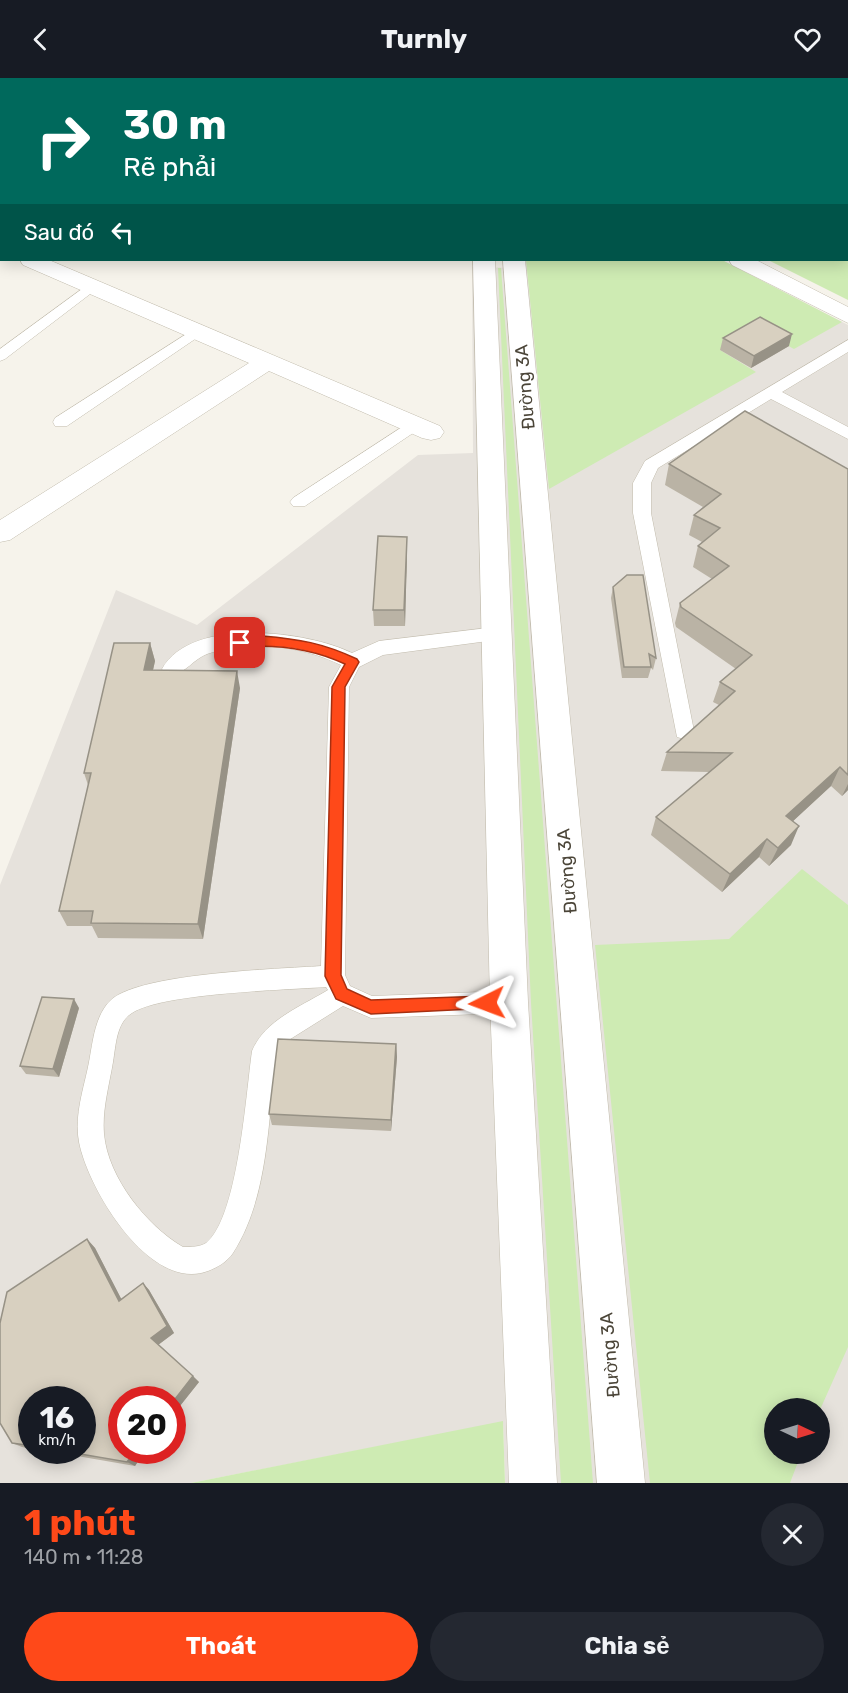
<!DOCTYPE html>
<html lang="vi">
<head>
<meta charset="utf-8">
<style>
	:root { --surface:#171b24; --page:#242831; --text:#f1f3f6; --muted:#9ea1a6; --accent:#ff4919 }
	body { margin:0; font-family:Rubik,sans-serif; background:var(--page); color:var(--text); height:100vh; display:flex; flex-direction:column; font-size:22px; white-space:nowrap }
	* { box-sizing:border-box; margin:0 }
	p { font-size:20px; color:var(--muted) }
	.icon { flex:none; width:33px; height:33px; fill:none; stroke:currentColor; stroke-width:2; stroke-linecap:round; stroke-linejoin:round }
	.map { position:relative; height:1405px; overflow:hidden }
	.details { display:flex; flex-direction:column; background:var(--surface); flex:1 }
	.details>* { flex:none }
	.banner { position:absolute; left:0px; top:0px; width:849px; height:183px; box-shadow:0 3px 15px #0003; background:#00695c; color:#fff; overflow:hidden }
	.needle { width:39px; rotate:94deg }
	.fabs { position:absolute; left:764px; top:1320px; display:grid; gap:12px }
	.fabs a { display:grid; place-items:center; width:66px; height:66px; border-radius:50%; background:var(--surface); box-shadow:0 3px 15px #0003; font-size:30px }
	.speed { position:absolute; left:18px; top:1308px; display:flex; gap:12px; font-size:30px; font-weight:700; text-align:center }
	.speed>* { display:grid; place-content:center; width:78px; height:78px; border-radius:50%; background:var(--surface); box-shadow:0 3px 15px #0003; line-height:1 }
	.speed small { font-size:15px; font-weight:400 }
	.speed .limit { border:9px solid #d22; background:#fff; color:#111 }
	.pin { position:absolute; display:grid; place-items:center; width:51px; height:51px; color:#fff; margin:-26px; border-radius:12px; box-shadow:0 3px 9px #0006 }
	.me { position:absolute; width:66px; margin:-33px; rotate:267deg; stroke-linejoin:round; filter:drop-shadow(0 0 4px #0008) }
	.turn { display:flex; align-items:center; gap:21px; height:126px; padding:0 24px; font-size:27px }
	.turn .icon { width:78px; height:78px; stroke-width:2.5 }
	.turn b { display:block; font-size:42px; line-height:51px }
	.then { display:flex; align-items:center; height:57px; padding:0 24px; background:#0003; gap:12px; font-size:22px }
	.round { display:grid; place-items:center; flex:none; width:63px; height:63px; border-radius:32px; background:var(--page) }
	.overview { display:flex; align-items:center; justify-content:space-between; height:102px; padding:0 24px }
	h1 { font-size:36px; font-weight:700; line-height:45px; color:var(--accent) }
	.primary-button { display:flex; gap:12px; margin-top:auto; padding:12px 24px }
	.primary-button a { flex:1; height:69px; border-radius:36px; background:var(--accent); color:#fff; font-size:24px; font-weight:700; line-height:69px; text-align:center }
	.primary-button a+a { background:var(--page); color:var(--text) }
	header { display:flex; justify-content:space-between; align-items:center; height:78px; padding:0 24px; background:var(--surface); font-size:27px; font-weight:700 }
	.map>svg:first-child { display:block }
	.industrial { fill:#e6e2dc; fill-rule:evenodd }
	.green { fill:#ceebb3 }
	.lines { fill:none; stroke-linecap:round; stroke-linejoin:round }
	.service-casing { stroke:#c2bcad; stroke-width:1 }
	.minor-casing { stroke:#c2bcad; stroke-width:1 }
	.tertiary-casing { stroke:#c2bcad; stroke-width:1 }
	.trunk-casing { stroke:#e4af37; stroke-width:1 }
	.service { fill:#fff; fill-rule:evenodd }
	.minor { fill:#fff; fill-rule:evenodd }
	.tertiary { fill:#fff; fill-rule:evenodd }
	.trunk { fill:#ffe084; fill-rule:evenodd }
	.wall { fill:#bab3a5 }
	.shaded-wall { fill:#979286 }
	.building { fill:#d8d0c0; stroke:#979286; stroke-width:1.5 }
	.route { fill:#ff4919; stroke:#a62f10; stroke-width:1.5 }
	.labels { text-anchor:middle; stroke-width:6; stroke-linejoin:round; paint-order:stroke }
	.street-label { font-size:18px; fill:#4b4538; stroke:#fff }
</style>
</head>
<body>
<header><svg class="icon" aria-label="back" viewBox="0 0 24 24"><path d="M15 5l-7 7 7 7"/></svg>Turnly<svg class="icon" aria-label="heart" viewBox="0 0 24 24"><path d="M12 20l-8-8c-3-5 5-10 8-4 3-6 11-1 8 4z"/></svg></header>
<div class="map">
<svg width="848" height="1405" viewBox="0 0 848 1405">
	<rect width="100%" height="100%" fill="#f6f3eb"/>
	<path class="industrial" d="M526,182H722L848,247V1405H505L503,1344L191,1405H0V807L116,512L197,547L418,377L473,375L472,189L526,190ZM32,1322H82V1372H32ZM122,1322H172V1372H122ZM774,1330H819V1376H774Z"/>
	<path class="green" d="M848,146V222L768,182H848Z
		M526,182H722L842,244L794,271L757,251L720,272L756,294L549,411Z
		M498,190H501L593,1405H561L531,925Z
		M802,791L848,827V1269L819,1334V1330H774V1376H801L790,1405H650L595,867L729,861Z
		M503,1343L505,1405H191Z"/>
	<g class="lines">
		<g class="service-casing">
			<path id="service" d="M93,203L100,207L98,210L5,281L0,283V271Z
				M199,248L206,252L204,255L67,348H55L53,344L55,340Z
				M848,262V274L782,314L848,349V361L771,321L658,390L651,405V435L694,653L691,659L684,661L677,659L633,435V405L645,383Z
				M413,342L421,347L419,351L305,428H293L290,424L293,420Z
				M496,549L503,551L506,556L503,561L383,577L359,589L349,609L345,897L350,908L372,918L509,913L517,916L521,924L517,932L509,935L371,940L343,928L284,965L276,977C268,1041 269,1119 233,1175C227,1184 218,1189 208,1193C150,1215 88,1111 79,1064C74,1037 84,1010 89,984C93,963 95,936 112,921C144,895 277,891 321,888L329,609L341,587C303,568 248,561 207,576C194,581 186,594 172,598L165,596L162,591C191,538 308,553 352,575L379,563ZM326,909L328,912C300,929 265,942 252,973C246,1015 238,1140 206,1165C200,1169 191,1169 183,1169C147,1148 108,1100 104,1056C102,1032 109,1008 113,984C116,967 116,945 132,935C162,915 286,912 326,909Z"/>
		</g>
		<g class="minor-casing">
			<path id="minor" d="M84,0H111L83,2Z
				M412,0H432L433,2H413Z
				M822,0H842L843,2H823Z
				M0,8H2V20H0Z
				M0,161L2,162V175H0Z
				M20,182H49L440,348L444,354L440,360L431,362L422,360L269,293L10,462L0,464V442L249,285L23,187Z"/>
		</g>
		<g class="tertiary-casing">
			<path id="tertiary" d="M473,182H495L528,924L557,1405H509L490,924Z
				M503,182H525L645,1405H597Z
				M729,182H756L848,229V245L732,187Z"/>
		</g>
		<g class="trunk-casing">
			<path id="trunk" d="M564,0H585L586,2H565Z
				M616,0H636L637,2H617Z"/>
		</g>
		<use href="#service" class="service"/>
		<use href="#minor" class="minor"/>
		<use href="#tertiary" class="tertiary"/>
		<use href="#trunk" class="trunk"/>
	</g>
	<path class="wall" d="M723,260L789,268L751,290L720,272Z
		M669,386L848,391V712L842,718L831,708L793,743L791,767L769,788L759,779L722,814L651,757L656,739L709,694L661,693L667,674L719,627L713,624L720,604L736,591L676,549L675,545L680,525L712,501L693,489L698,468L702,464L689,457L694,437L703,429L665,407Z
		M407,475L405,548H374L373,532Z
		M613,509L656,580L653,592L651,590L648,600H622L611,520Z
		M150,565L155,583L153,592L240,610L203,861L98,860L92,848H67L59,833L88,707L84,695Z
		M79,930L59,999L26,996L20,988Z
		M396,966L397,979L391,1053L272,1047L269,1036Z
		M87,1161L95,1170L121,1221L143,1205L149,1212L174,1255L158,1267L199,1304L172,1338V1322L135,1388L42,1372H82L32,1322V1371L22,1369L12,1365Z"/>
	<path class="shaded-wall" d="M792,256L789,268L751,290L754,278Z
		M407,459V475L405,548L404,532Z
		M150,565L155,583L149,610L144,592Z
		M237,593L240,610L203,861L198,846Z
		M840,689L831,708L778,757L786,738Z
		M848,706V712L842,718Z
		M799,748L791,767L769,788L778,770Z
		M767,761L759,779L722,814L730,796Z
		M74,921L79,930L59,999L53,991Z
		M396,966L397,979L391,1053V1042Z
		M87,1161L95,1170L126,1230L119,1223Z
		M143,1205L149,1212L174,1255L158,1267L151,1260Z
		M193,1298L199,1304L172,1338V1325Z
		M136,1372H146L135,1388L127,1384Z"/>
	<path class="building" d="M760,239L792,256L754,278L723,260Z
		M745,333L848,391V697L840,689L786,738L799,748L778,770L767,761L730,796L656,739L732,675L667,674L735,613L720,604L752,577L681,529L680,525L729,488L698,468L720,450L694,437L721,416L669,386Z
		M378,458L407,459L404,532H373Z
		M627,497H643L656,580L649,576L651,589H624L613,509Z
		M114,565H150L144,592L237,593L198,846L91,845L93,833H59L91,695H84Z
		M42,919L74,921L53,991L20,988Z
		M278,961L396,966L391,1042L269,1036Z
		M87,1161L119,1223L143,1205L167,1248L151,1260L193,1298L172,1325V1322H122V1372H136L127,1384L57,1372H82V1322H32V1368L12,1365L0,1345V1245L7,1214Z"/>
	<path class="route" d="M262,558C299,561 323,565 357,581L359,584L345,609L341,897L347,911L371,922L487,918L493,920L495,925L493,930L371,936L336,921L325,898L332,609L345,586C311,570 277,566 240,569L233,565L240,560Z"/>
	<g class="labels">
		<g class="street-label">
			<text transform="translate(525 309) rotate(-95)" y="6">Đường 3A</text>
			<text transform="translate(567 793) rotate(-95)" y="6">Đường 3A</text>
			<text transform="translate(610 1277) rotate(-95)" y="6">Đường 3A</text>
		</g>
	</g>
</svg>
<div class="fabs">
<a><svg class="needle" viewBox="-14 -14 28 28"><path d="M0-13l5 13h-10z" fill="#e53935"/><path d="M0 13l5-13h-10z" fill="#9ea1a6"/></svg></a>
</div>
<div class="speed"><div>16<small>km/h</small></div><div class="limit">20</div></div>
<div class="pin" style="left:240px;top:565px;background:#d93025"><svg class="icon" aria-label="arrive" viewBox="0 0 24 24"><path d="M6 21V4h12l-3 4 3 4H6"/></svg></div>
<svg class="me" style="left:487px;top:925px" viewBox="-20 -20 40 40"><path d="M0-17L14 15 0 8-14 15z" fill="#ff4919" stroke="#fff" stroke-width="4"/></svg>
<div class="banner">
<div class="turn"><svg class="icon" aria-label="right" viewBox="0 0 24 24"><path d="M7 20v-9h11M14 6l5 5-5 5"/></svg><div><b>30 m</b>Rẽ phải</div></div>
<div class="then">Sau đó<svg class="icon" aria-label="left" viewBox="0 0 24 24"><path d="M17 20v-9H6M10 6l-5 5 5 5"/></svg></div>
</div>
</div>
<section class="details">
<div class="overview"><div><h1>1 phút</h1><p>140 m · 11:28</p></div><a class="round"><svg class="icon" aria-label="close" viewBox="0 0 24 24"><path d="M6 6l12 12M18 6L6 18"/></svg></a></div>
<div class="primary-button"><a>Thoát</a><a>Chia sẻ</a></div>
</section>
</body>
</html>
